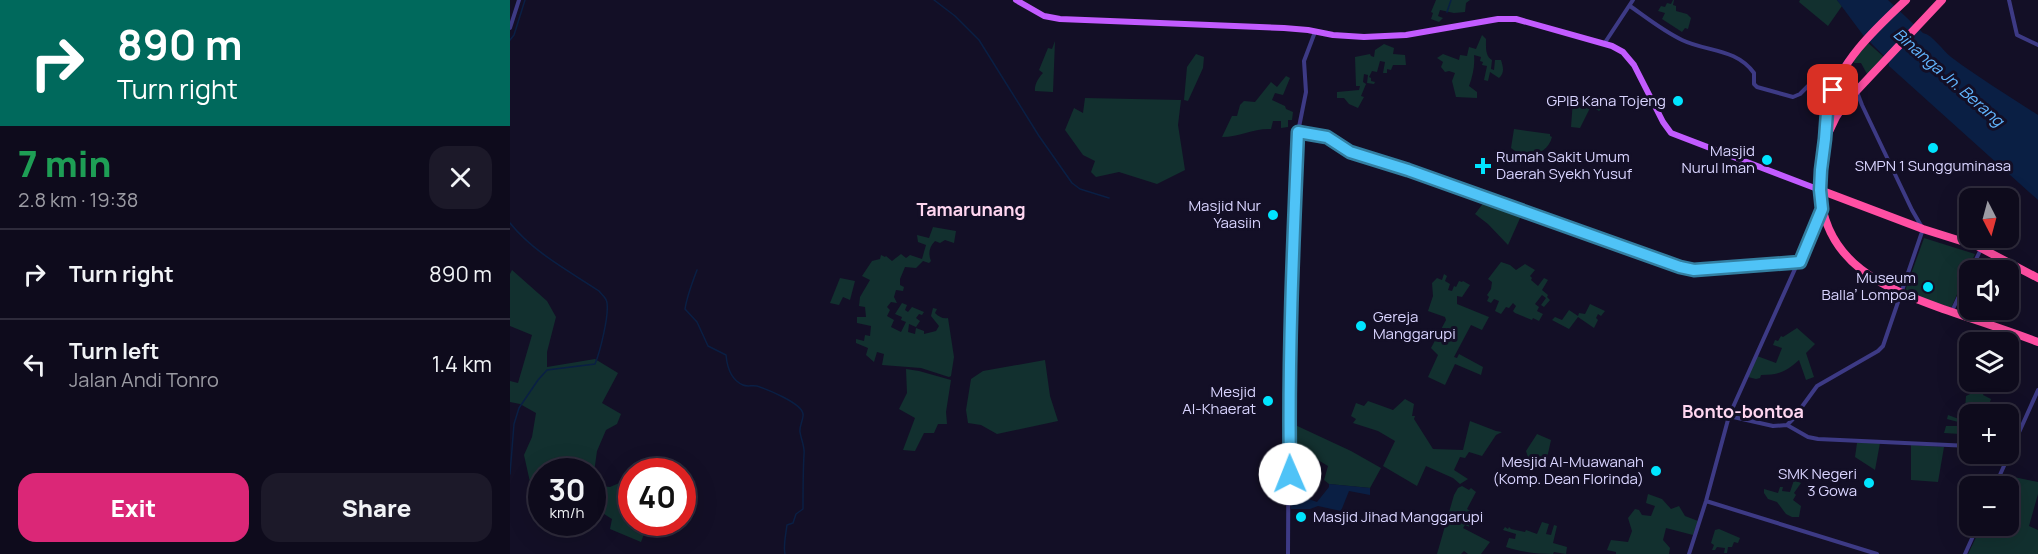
<!DOCTYPE html>
<html lang="en">
<head>
<meta charset="utf-8">
<style>
	:root { --surface:#0e0b1c; --page:#1c1929; --text:#f1f3f6; --muted:#9b9ba3; --line:#2e2b3b; --accent:#db2777 }
	body { margin:0; font-family:Manrope,sans-serif; background:var(--page); color:var(--text); height:100vh; display:flex; flex-direction:column; font-size:22px; white-space:nowrap }
	* { box-sizing:border-box; margin:0 }
	p { font-size:20px; color:var(--muted) }
	.icon { flex:none; width:33px; height:33px; fill:none; stroke:currentColor; stroke-width:2; stroke-linecap:round; stroke-linejoin:round }
	.map { position:relative; flex:1; overflow:hidden }
	.side { display:flex; flex-direction:column; background:var(--surface); width:510px }
	.side>* { flex:none }
	.hud { background:#00695c; color:#fff; overflow:hidden }
	.needle { width:39px; rotate:174deg }
	.tools { position:absolute; left:1449px; top:188px; display:grid; gap:12px }
	.tools a { display:grid; place-items:center; width:60px; height:60px; border-radius:12px; background:var(--surface); box-shadow:0 6px 24px #0002,0 0 0 2px var(--line); font-size:30px }
	.speed { position:absolute; left:18px; top:458px; display:flex; gap:12px; font-size:30px; font-weight:700; text-align:center }
	.speed>* { display:grid; place-content:center; width:78px; height:78px; border-radius:50%; background:var(--surface); box-shadow:0 6px 24px #0002,0 0 0 2px var(--line); line-height:1 }
	.speed small { font-size:15px; font-weight:400 }
	.speed .limit { border:9px solid #d22; background:#fff; color:#111 }
	.pin { position:absolute; display:grid; place-items:center; width:51px; height:51px; color:#fff; margin:-26px; border-radius:12px; box-shadow:0 3px 9px #0006 }
	.me { position:absolute; width:66px; margin:-33px; rotate:359deg; stroke-linejoin:round; filter:drop-shadow(0 0 4px #0008) }
	.turn { display:flex; align-items:center; gap:21px; height:126px; padding:0 18px; font-size:27px }
	.turn .icon { width:78px; height:78px; stroke-width:2.5 }
	.turn b { display:block; font-size:42px; line-height:51px }
	.round { display:grid; place-items:center; flex:none; width:63px; height:63px; border-radius:18px; background:var(--page) }
	.overview { display:flex; align-items:center; justify-content:space-between; height:102px; padding:0 18px }
	h1 { font-size:36px; font-weight:800; line-height:45px; color:#1e9e55 }
	.primary-button { display:flex; gap:12px; margin-top:auto; padding:12px 18px }
	.primary-button a { flex:1; height:69px; border-radius:18px; background:var(--accent); color:#fff; font-size:24px; font-weight:800; line-height:69px; text-align:center }
	.primary-button a+a { background:var(--page); color:var(--text) }
	ul { padding:0; list-style:none }
	li { display:flex; align-items:center; gap:18px; height:90px; padding:0 18px; border-top:2px solid var(--line) }
	li div { flex:1 }
	li b { display:block; font-size:22px }
	li em { font-style:normal }
	main { display:flex; flex:1; min-height:0 }
	.map>svg:first-child { display:block }
	.green { fill:#12302f }
	.water { fill:#0a1f44 }
	.lines { fill:none; stroke-linecap:round; stroke-linejoin:round }
	.stream { stroke:#0a1f44; stroke-width:1.5 }
	.minor { stroke:#3d3a85; stroke-width:4 }
	.major { stroke:#c25bff; stroke-width:6 }
	.highway { stroke:#ff4fa3; stroke-width:8 }
	.route-casing { stroke:#337fa1; stroke-width:15 }
	.route { stroke:#4fc3f7; stroke-width:10 }
	.poi-dot { fill:#00e5ff; stroke:#130f26; stroke-width:2 }
	.labels { text-anchor:middle; stroke-width:6; stroke-linejoin:round; paint-order:stroke }
	.poi-label { font-size:15px; fill:#d9d4ff; stroke:#130f26; text-anchor:end }
	.water-label { font-size:16px; font-style:italic; fill:#62b6ff; stroke:#130f26 }
	.quarter-label { font-size:18px; font-weight:bold; fill:#ffd6f0; stroke:#130f26 }
</style>
</head>
<body>
<main>
<section class="side">
<div class="hud">
<div class="turn"><svg class="icon" aria-label="right" viewBox="0 0 24 24"><path d="M7 20v-9h11M14 6l5 5-5 5"/></svg><div><b>890 m</b>Turn right</div></div>
</div>
<div class="overview"><div><h1>7 min</h1><p>2.8 km · 19:38</p></div><a class="round"><svg class="icon" aria-label="close" viewBox="0 0 24 24"><path d="M6 6l12 12M18 6L6 18"/></svg></a></div>
<ul>
<li><svg class="icon" aria-label="right" viewBox="0 0 24 24"><path d="M7 20v-9h11M14 6l5 5-5 5"/></svg><div><b>Turn right</b></div><em>890 m</em></li>
<li><svg class="icon" aria-label="left" viewBox="0 0 24 24"><path d="M17 20v-9H6M10 6l-5 5 5 5"/></svg><div><b>Turn left</b><p>Jalan Andi Tonro</p></div><em>1.4 km</em></li>
</ul>
<div class="primary-button"><a>Exit</a><a>Share</a></div>
</section>
<div class="map">
<svg width="1528" height="554" viewBox="0 0 1528 554">
	<rect width="100%" height="100%" fill="#130f26"/>
	<path class="green" d="M926,0H960L956,3L955,12L944,13L930,10L928,16L933,18L929,22L921,19L923,13L921,12Z
		M1163,0H1164L1163,5L1166,6V11L1177,14L1181,18L1178,29L1175,28L1172,32L1152,19L1155,13L1148,11L1151,6L1155,7L1157,3L1161,4Z
		M1290,0H1327L1332,6L1318,26L1289,2Z
		M972,35L976,39C976,47 975,56 982,60L981,69L984,70L985,60H991C993,67 995,72 989,78L980,72L978,81L974,80L977,66L972,65L973,62L970,61L971,57L964,55C965,65 963,75 959,86L967,92V98L946,97L942,81L945,73L939,71L935,72L931,67L933,62L927,58L933,54L949,60L950,55L957,56L959,47L966,49Z
		M545,41L543,92L525,91C524,84 530,76 533,73L529,70L538,48L542,49Z
		M1357,42L1375,58L1358,76L1351,63H1344L1343,58Z
		M874,44L884,48L883,54L895,55L896,65H883L881,70L877,69V73H873L875,62L870,61L867,72L862,71L859,77L861,78V81L865,82L864,84L857,83L858,75L854,74L853,82L856,84L851,96L854,97L848,108L839,104L834,98H827V92L849,90L850,86H846L845,57L860,54L861,56L864,57L865,50Z
		M686,54L694,57L693,68L678,101L674,100L677,67Z
		M1340,65L1342,77L1346,88L1330,103L1318,127L1320,100Z
		M776,76L780,78L773,95L765,93L762,100L775,106L776,109L783,112L782,120H778V127L771,128V121H763L761,129C744,128 730,137 712,137L722,116H727L730,105L734,101L745,102L761,82L767,87Z
		M1071,96L1088,101L1086,104L1092,108L1089,111L1081,106L1070,128L1061,127L1063,100Z
		M575,98L671,100L668,125L675,170L647,184L609,172L586,177L581,172L585,161L573,155L555,130L564,108L573,113Z
		M1004,129L1040,134V136L1042,137C1037,156 1015,160 1001,148Z
		M974,202L1011,216L998,245L978,224L965,214Z
		M423,227L446,231L444,243L435,240L430,243L425,241C419,247 418,254 421,261L419,263L413,261L406,268L395,267L390,279V285L394,287L393,291L386,290L384,297L387,303L381,302L377,307L380,310L377,316L384,320L381,327L391,332L396,322L391,320L392,317L385,314L392,303L397,305L395,310L398,312L402,307L414,312L412,315L409,314L406,318L410,321L406,327L399,324L398,332L405,334L406,328L414,331V334L426,331L429,326L421,316L423,308L427,309L425,313C429,317 433,319 438,318L444,357L441,376L439,377L411,368L372,365L374,354L367,352L364,362L356,355L358,348L346,343V339L354,341L355,335L360,336L361,326L347,323V317H356L355,307L349,306L350,297L360,280L352,276L362,261L370,259L371,255L375,257L376,256L382,261L391,254L396,258L400,255L412,259L416,245L408,242L407,235L419,238Z
		M1414,238L1465,254L1441,308L1395,291Z
		M991,262L1000,265L1006,270L1015,264L1025,270L1020,276L1022,278L1021,280L1028,286L1034,278L1038,280L1032,290L1038,295L1037,297L1040,300L1034,307L1031,305L1036,298L1032,295L1025,304L1029,307L1027,311L1033,314L1029,321L1023,318L1022,320L1005,313L1003,311L1006,306L1003,303L999,308L996,307L991,314L985,311L989,301L984,299L981,303L977,301L979,297L977,295L981,289L982,282L978,279Z
		M2,270L37,301L46,317L37,352V367L85,359L108,373L92,403L111,414L107,424L96,430L87,451L83,480L82,471H32L31,497L22,491L14,455L22,437L26,413L10,404L0,402V381L8,383L22,335L0,326V274Z
		M934,274L937,276L935,281L940,284L938,290L942,291L944,286L946,287L949,281L952,282L953,281L960,285L952,297L947,296V304L979,317L972,330L961,325L944,357L947,358L949,354L973,367L971,375L945,364L935,385L918,377L928,355L921,348L936,320L935,317L918,311L923,296L922,283L927,278L932,280Z
		M330,278L345,281L340,300L333,297L329,305L320,303Z
		M1080,304L1095,311L1091,316L1088,314L1086,318L1088,320L1084,328L1068,317L1059,329L1042,320L1045,317L1052,320L1059,310L1068,316L1069,313L1075,314Z
		M1287,328L1305,344L1296,353L1304,377L1296,380L1289,360C1276,372 1268,375 1251,375L1250,378L1246,379L1238,377L1247,356L1266,363L1272,348L1263,345L1265,340L1268,341L1271,336L1273,337Z
		M535,360L540,396L548,421L487,434L471,425L458,423L456,410L461,379L473,371Z
		M396,369L409,371L441,380L436,412L437,424H428L424,433H414L405,451L393,450L405,418L389,409L397,393Z
		M1475,389L1473,395L1481,399L1476,414H1460L1459,427H1452L1450,434L1434,433L1436,426H1450L1452,423L1437,419L1438,415L1449,419L1451,411L1455,410L1456,396L1462,393H1471Z
		M895,399L904,404L902,416H905L904,419L923,449L953,450L960,421L986,431L992,432L986,435L972,456L959,452L955,458L950,457L944,470L958,479L950,484L943,478L916,466L907,486L873,466L885,441L868,431L843,423L846,419L841,416L846,403L854,406L858,401L883,410Z
		M783,424L841,451L871,468L860,488L819,484L814,480L818,466L793,451L790,445L782,443Z
		M1027,434L1041,440L1037,458L1018,457L1016,451Z
		M1347,443H1370L1365,470L1345,457Z
		M1401,445L1434,447L1428,482L1401,480Z
		M1494,475L1528,482V494L1519,526L1528,530V554H1458L1472,525H1498V486H1489Z
		M121,478L122,522H136L137,526L131,542L100,529L102,519L83,507L89,486L100,487Z
		M1284,480L1291,483L1284,493L1286,495L1283,500L1291,506L1289,517H1282L1276,514L1267,502L1258,499L1254,493V489L1268,493L1270,487H1273L1272,491L1280,492Z
		M952,486L959,490L961,488L966,492L957,509C961,512 968,514 968,520L963,522L962,528L955,525L953,528L980,542L971,554H958L954,551L951,554H927L944,495L948,488Z
		M1138,494L1152,499L1161,509L1169,506L1175,516L1188,521L1183,535L1156,528L1153,540L1160,548L1159,554H1106V552L1097,550L1101,540L1118,542L1122,531L1118,518L1125,509L1129,510L1132,515L1141,516L1145,506L1136,503Z
		M1032,522L1039,524L1036,534L1041,535L1044,525L1047,526L1043,543L1057,547L1056,554L1044,552L1043,554C1028,554 1011,552 996,547L999,538L1005,539L1006,534L993,530L995,527L998,529L999,527L1001,529L1015,532L1016,530L1027,534Z
		M1209,529L1230,538L1228,543L1224,542L1222,547H1218L1217,553H1214L1215,548L1207,547L1205,550H1202L1204,545L1201,543L1205,530Z"/>
	<path class="water" d="M1327,0H1378L1413,33C1423,35 1432,50 1441,57C1469,78 1499,96 1528,115V200L1379,66L1378,60L1353,35Z
		M819,484L860,488V495L839,491L831,511L808,506L800,509H781L780,496L789,500L793,497L807,502L819,487Z"/>
	<g class="lines">
		<path class="stream" d="M424,0L445,16L469,40L529,136L562,183L570,189L599,198
			M937,12L941,0
			M0,40L4,35L15,0
			M0,223C23,252 59,271 89,291C92,295 97,298 97,303C99,316 90,352 85,364L37,370L28,380L9,408L4,424L0,474
			M187,270C182,283 177,296 175,309L187,322L198,346L216,355C217,366 221,380 233,385C237,387 242,385 247,386C256,389 292,403 293,414C294,419 289,426 290,432C291,439 295,447 294,454C293,473 293,490 293,509L286,514L283,523L277,525C276,533 273,547 275,554"/>
		<path class="minor" d="M1499,0L1507,35L1528,45
			M1120,6C1137,18 1153,31 1172,40C1197,52 1226,48 1244,73V84L1247,87L1283,97L1290,94L1299,85L1323,90
			M0,28L9,0
			M1094,44L1123,0
			M1297,87L1321,94
			M788,132L817,137L840,151L898,170L1014,213L1176,268L1236,267L1289,262
			M1461,270L1471,249
			M1442,311L1460,273
			M1219,416L1263,426L1277,425L1283,419L1307,386L1368,351L1373,346L1413,229L1402,210L1352,105L1347,92
			M1277,425L1298,437L1308,439L1460,446
			M1485,486L1528,390
			M1196,501L1367,554
			M778,554L779,351L788,132L796,92L794,61L805,32
			M1179,554L1196,501L1219,416L1311,211
			M1455,554L1468,525"/>
		<path class="major" d="M506,0L534,16L550,19L774,28L798,30L823,35L854,37L896,35L988,19H1006L1102,46L1113,52L1124,65L1153,122L1161,133L1310,190"/>
		<path class="highway" d="M1396,0C1365,29 1329,62 1318,105C1315,119 1316,132 1314,146C1312,161 1309,176 1310,191C1315,264 1374,288 1433,309C1465,320 1497,330 1528,342
			M1316,138L1326,117L1336,102L1432,0
			M1310,190L1413,229L1467,246L1528,278"/>
	</g>
	<g class="lines">
		<g class="route-casing">
			<path id="route" d="M780,474C778,360 783,246 788,132L817,137L840,152L898,170L1170,267L1184,270L1290,262L1312,209L1310,190L1311,170L1315,139L1317,112L1323,90"/>
		</g>
		<use href="#route" class="route"/>
	</g>
	<g class="poi-dot">
		<circle cx="1168" cy="101" r="6"/>
		<circle cx="1423" cy="148" r="6"/>
		<circle cx="1257" cy="160" r="6"/>
		<path d="M970 157h6v6h6v6h-6v6h-6v-6h-6v-6h6z"/>
		<circle cx="763" cy="215" r="6"/>
		<circle cx="1418" cy="287" r="6"/>
		<circle cx="851" cy="326" r="6"/>
		<circle cx="758" cy="401" r="6"/>
		<circle cx="1146" cy="471" r="6"/>
		<circle cx="1359" cy="483" r="6"/>
		<circle cx="791" cy="517" r="6"/>
	</g>
	<g class="labels">
		<g class="poi-label">
			<text x="1156" y="106">GPIB Kana Tojeng</text>
			<text x="1245" y="156">Masjid<tspan x="1245" dy="17">Nurul Iman</tspan></text>
			<text x="986" y="162" text-anchor="start">Rumah Sakit Umum<tspan x="986" dy="17">Daerah Syekh Yusuf</tspan></text>
			<text x="1423" y="171" text-anchor="middle">SMPN 1 Sungguminasa</text>
			<text x="751" y="211">Masjid Nur<tspan x="751" dy="17">Yaasiin</tspan></text>
			<text x="1406" y="283">Museum<tspan x="1406" dy="17">Ballaʼ Lompoa</tspan></text>
			<text x="863" y="322" text-anchor="start">Gereja<tspan x="863" dy="17">Manggarupi</tspan></text>
			<text x="746" y="397">Mesjid<tspan x="746" dy="17">Al-Khaerat</tspan></text>
			<text x="1134" y="467">Mesjid Al-Muawanah<tspan x="1134" dy="17">(Komp. Dean Florinda)</tspan></text>
			<text x="1347" y="479">SMK Negeri<tspan x="1347" dy="17">3 Gowa</tspan></text>
			<text x="803" y="522" text-anchor="start">Masjid Jihad Manggarupi</text>
		</g>
		<g class="water-label">
			<text transform="translate(1439 77) rotate(41)" y="6">Binanga Jn. Berang</text>
		</g>
		<g class="quarter-label">
			<text x="461" y="216">Tamarunang</text>
			<text x="1233" y="418">Bonto-bontoa</text>
		</g>
	</g>
</svg>
<div class="tools">
<a><svg class="needle" viewBox="-14 -14 28 28"><path d="M0-13l5 13h-10z" fill="#e53935"/><path d="M0 13l5-13h-10z" fill="#9b9ba3"/></svg></a>
<a><svg class="icon" aria-label="sound" viewBox="0 0 24 24"><path d="M4 9h4l5-4v14l-5-4H4zM17 9q2 3 0 6"/></svg></a>
<a><svg class="icon" aria-label="layers" viewBox="0 0 24 24"><path d="M12 4l9 5-9 5-9-5zM3 14l9 5 9-5"/></svg></a>
<a>+</a>
<a>−</a>
</div>
<div class="speed"><div>30<small>km/h</small></div><div class="limit">40</div></div>
<div class="pin" style="left:1323px;top:90px;background:#d93025"><svg class="icon" aria-label="arrive" viewBox="0 0 24 24"><path d="M6 21V4h12l-3 4 3 4H6"/></svg></div>
<svg class="me" style="left:780px;top:474px" viewBox="-20 -20 40 40"><circle r="19" fill="#fff"/><path d="M0-13L10 11 0 6-10 11z" fill="#4fc3f7"/></svg>
</div>
</main>
</body>
</html>
